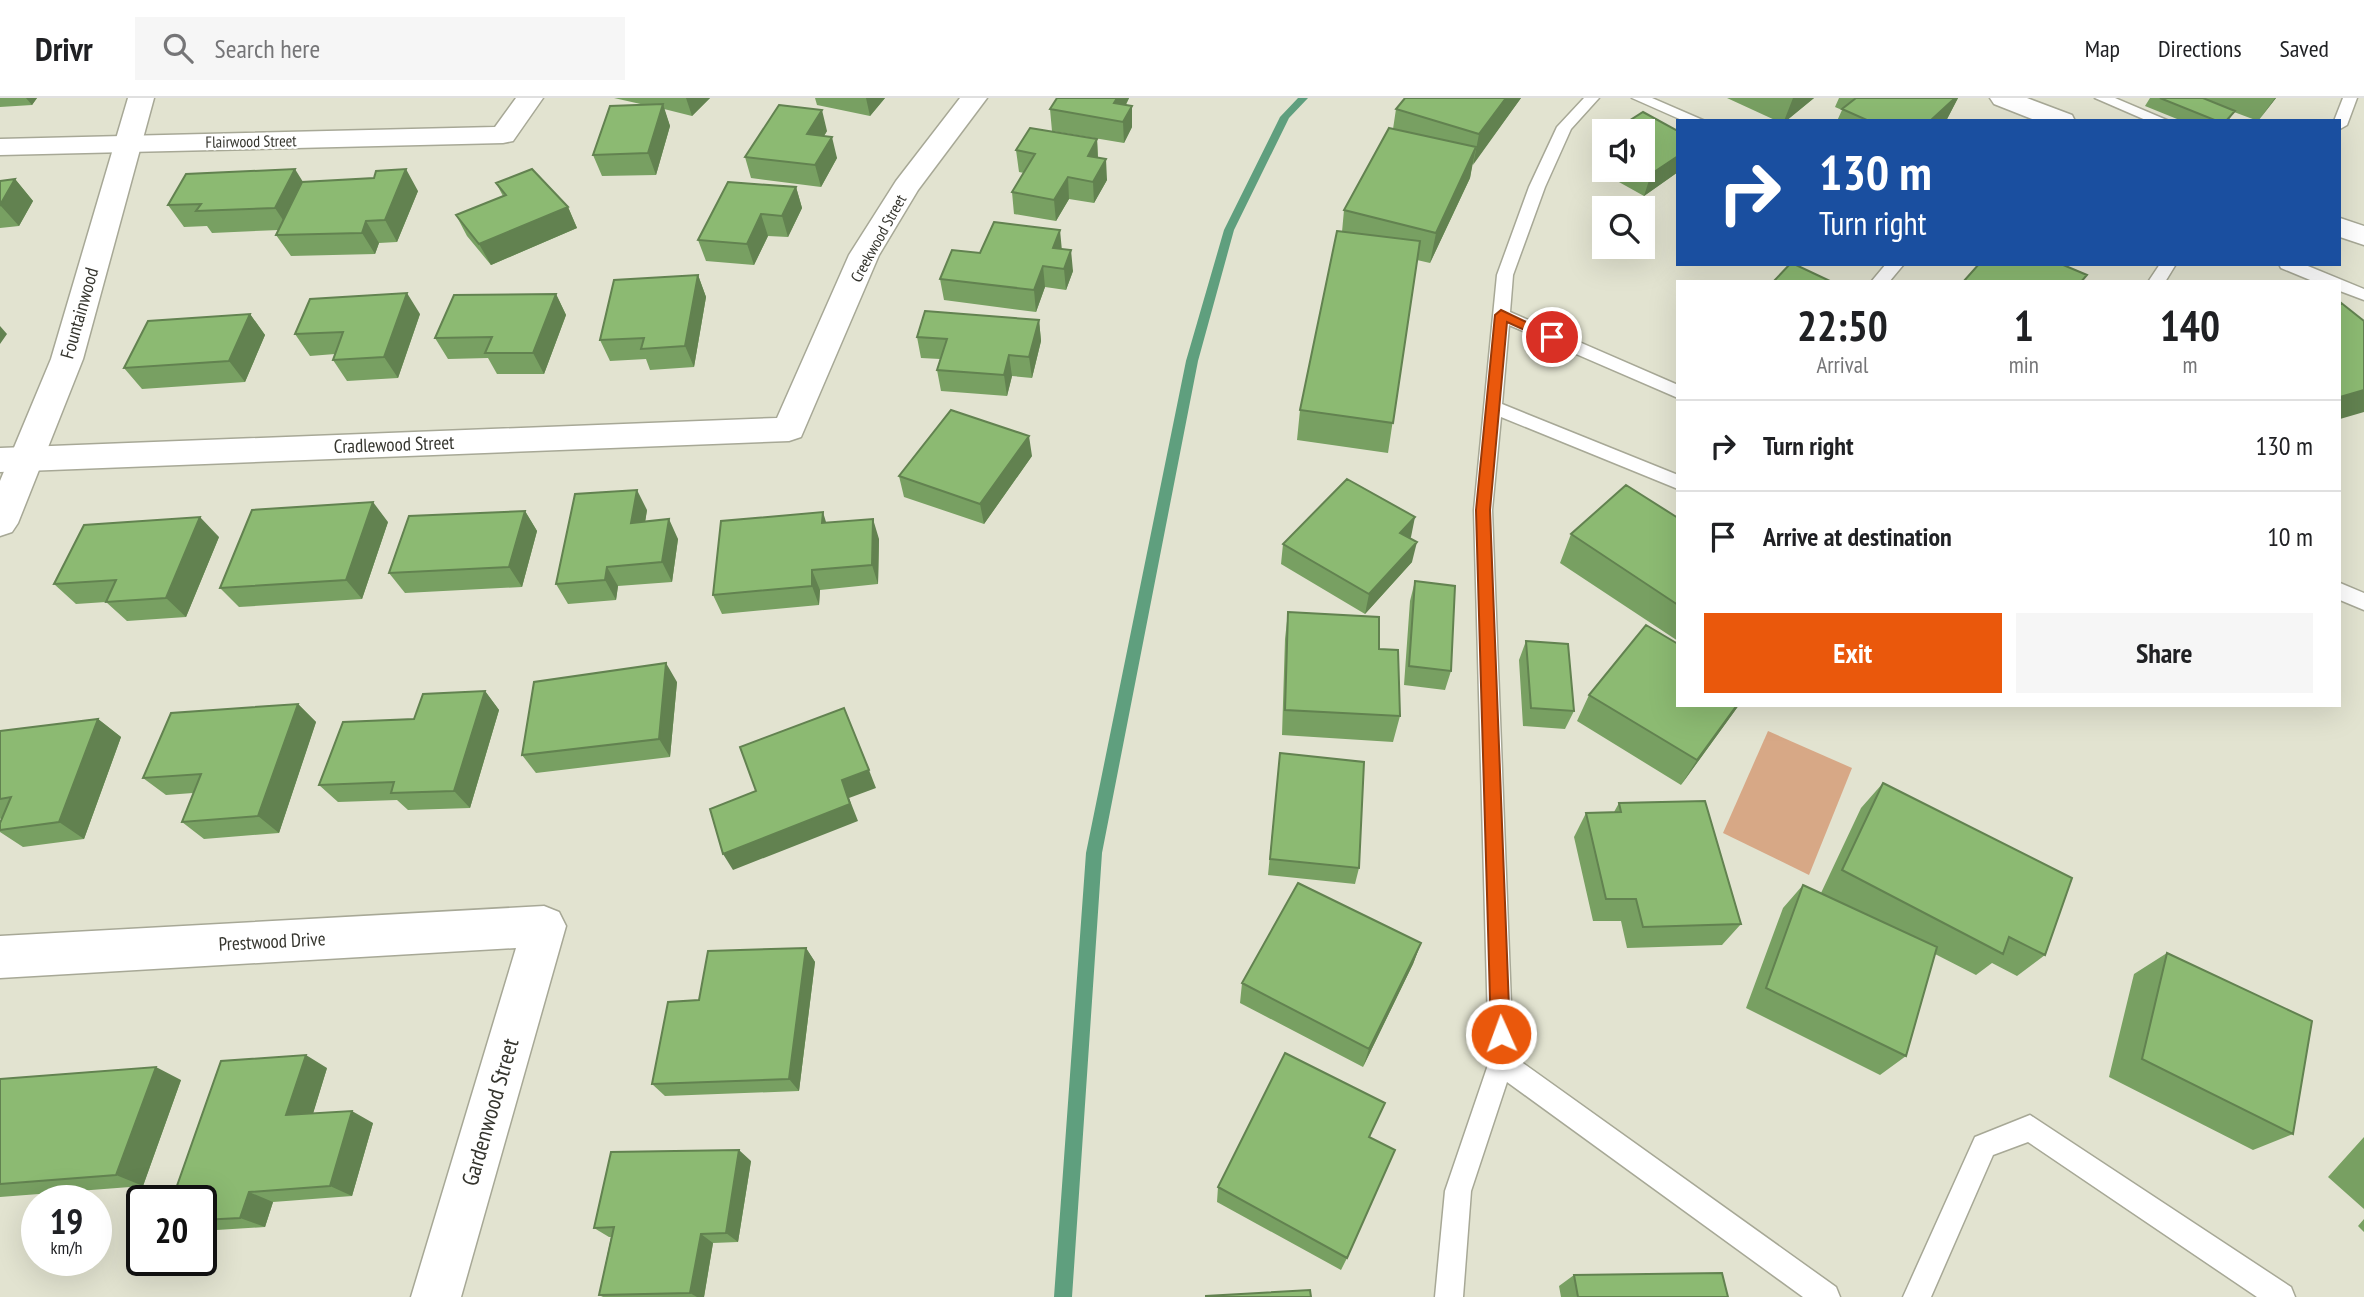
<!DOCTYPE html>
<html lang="en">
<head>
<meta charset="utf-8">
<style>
	:root { --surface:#fff; --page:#f6f6f6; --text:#202124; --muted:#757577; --line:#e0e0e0; --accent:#ea580c }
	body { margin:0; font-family:"PT Sans Narrow",sans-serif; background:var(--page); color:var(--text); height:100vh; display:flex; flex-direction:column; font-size:26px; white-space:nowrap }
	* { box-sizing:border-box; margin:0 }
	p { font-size:23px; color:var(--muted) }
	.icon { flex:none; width:38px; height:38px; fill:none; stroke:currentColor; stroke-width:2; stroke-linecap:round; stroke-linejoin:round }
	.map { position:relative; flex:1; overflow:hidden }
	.details { position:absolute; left:1676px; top:182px; width:665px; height:427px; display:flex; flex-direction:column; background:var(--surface); border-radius:0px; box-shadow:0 7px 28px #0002 }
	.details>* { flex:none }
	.top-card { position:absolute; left:1676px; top:21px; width:665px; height:147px; border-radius:0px; box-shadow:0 7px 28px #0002; background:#1a4fa0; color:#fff; overflow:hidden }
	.controls { position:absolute; left:1592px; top:21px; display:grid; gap:14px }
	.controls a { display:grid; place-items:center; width:63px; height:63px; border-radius:0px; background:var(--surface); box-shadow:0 7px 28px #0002; font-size:35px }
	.speed { position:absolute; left:21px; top:1087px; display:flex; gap:14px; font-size:35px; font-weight:700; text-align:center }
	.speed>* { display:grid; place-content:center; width:91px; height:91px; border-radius:50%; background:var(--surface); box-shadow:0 7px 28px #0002; line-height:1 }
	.speed small { font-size:18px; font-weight:400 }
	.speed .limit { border:4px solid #111; border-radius:10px; background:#fff; color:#111 }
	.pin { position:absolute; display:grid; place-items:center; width:60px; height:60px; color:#fff; margin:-30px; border:4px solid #fff; border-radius:50%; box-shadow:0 2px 7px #0007 }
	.me { position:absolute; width:77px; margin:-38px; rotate:358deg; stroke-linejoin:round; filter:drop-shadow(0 0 5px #0008) }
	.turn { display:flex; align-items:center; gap:24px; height:147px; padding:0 28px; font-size:32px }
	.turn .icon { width:91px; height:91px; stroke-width:2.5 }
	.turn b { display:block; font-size:49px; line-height:60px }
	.eta { display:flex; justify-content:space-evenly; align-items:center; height:119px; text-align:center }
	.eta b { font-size:42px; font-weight:700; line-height:49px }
	.action { display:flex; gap:14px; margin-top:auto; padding:14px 28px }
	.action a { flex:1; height:80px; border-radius:0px; background:var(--accent); color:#fff; font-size:28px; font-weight:700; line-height:80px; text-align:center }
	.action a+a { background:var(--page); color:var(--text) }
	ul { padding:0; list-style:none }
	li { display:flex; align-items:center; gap:21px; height:91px; padding:0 28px; border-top:2px solid var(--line) }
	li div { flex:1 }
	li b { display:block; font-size:26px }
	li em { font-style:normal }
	header { display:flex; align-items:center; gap:42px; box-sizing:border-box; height:98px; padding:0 35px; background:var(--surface); border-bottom:2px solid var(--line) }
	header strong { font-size:33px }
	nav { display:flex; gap:38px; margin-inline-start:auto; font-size:24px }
	.search { width:490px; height:63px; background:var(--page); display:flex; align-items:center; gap:18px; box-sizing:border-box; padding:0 24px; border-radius:0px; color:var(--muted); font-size:26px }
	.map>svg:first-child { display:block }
	.green { fill:#d7a886 }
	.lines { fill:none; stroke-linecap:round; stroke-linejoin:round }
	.stream { fill:#5f9f7e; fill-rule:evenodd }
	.service-casing { stroke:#a7a896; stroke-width:3 }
	.minor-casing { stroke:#a7a896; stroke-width:3 }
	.tertiary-casing { stroke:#a7a896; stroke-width:3 }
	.service { fill:#fff; fill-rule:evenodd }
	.minor { fill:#fff; fill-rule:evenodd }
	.tertiary { fill:#fff; fill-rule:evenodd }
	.wall { fill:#78a062 }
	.shaded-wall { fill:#628250 }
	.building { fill:#8cba72; stroke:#628250; stroke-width:2 }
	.route { fill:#ea580c; stroke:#983908; stroke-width:2 }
	.labels { text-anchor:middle; stroke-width:5; stroke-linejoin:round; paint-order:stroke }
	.far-street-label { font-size:16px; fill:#35352e; stroke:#fff }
	.street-label { font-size:19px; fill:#35352e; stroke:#fff }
	.near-street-label { font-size:23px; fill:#35352e; stroke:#fff }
</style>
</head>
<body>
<header>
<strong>Drivr</strong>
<div class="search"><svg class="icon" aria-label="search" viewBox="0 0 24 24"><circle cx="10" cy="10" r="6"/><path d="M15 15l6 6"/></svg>Search here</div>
<nav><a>Map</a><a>Directions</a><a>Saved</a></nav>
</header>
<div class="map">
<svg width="2364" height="1199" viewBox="0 0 2364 1199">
	<rect width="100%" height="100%" fill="#e2e3d0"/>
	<path class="green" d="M1768,633L1852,670L1809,777L1723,735Z"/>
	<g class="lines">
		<path class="stream" d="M1298,0H1308L1289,20L1234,132L1198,263L1102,755L1072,1199H1054L1086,755L1186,263L1224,132L1280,19Z"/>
		<g class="service-casing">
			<path id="service" d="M1584,0H1599L1571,31L1545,89L1513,177L1510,214L1678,287V300L1509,227L1502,306L1678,377V391L1501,319L1492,412L1513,958L1836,1189L1840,1199H1803L1507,984L1471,1093L1463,1199H1435L1445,1093L1489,964L1474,412L1497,177L1529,89L1557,29Z
				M1632,0H1652L1705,23H1684Z
				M2095,0H2115L2169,23H2148Z
				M2343,0H2357L2347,27L2340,31V23H2334Z
				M1886,166H1904L1889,184H1871Z
				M2160,166H2176L2165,184H2148Z
				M2279,166H2303L2364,191V202L2340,193V184H2315L2281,170Z
				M2340,485L2364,495V512L2340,502Z
				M2030,1017L2291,1189L2295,1199H2257L2028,1044L1993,1057L1931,1199H1903L1975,1039Z"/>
		</g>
		<g class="minor-casing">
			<path id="minor" d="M516,0H543L513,43L503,45L0,57V41L495,29Z
				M960,0H987L918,92L879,157L801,339L789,343L0,374V350L777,320L849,157L896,83Z
				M544,808L559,814L566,828L461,1199H411L516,850L0,880V838Z"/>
		</g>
		<g class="tertiary-casing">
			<path id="tertiary" d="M128,0H154L83,261L18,425L12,434L0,438V383L51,261Z
				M1990,0H2027L2072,17L2075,23H2037L1994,6Z
				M2340,120L2364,128V147L2340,139Z"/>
		</g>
		<use href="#service" class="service"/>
		<use href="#minor" class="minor"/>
		<use href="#tertiary" class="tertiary"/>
	</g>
	<path class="wall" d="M0,0H37L32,7L0,9Z
		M614,0H710L692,18L664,11L670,28L656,77L602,78L593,57L645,7Z
		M815,0H885L870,18L817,7Z
		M1057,0H1129L1126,7L1132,29L1124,45L1052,33L1050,11Z
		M1405,0H1521L1472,67L1470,80L1430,165L1417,162L1388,355L1297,342L1300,312L1342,134L1344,112L1393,31L1396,11Z
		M1727,0H1814L1786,23H1777Z
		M1839,0H1958L1946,23H1837L1842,12L1835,9Z
		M2150,0H2276L2258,23L2234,14L2228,23H2182L2145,8Z
		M1624,26L1678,33V74L1644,98L1592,69L1598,48L1605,43V72H1643L1622,33Z
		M827,33L824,38L837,60L821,89L751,80L745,59Z
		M1097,41L1098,60L1107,82L1094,105L1069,101L1056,123L1014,116L1012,94L1024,75L1019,74L1016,52Z
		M15,81L33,103L19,128L0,130V83Z
		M303,84L418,93L397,144L379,145L375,156L291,158L276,137L279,132L212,135L207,128L184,129L168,107Z
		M496,85L568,109L577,130L491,167L467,138L456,117L503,98Z
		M796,89L802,110L788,139L768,138L754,167L706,163L698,142Z
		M1061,151L1073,173L1066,192L1045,189L1036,214L944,202L940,181L980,155Z
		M698,177L706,199L694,269L650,272L646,261L610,263L600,242Z
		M556,196L566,217L544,276H497L488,260L448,261L435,240Z
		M250,216L265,237L245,284L142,291L124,270Z
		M420,216L398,280L347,283L333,262L335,256L310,258L295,236Z
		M1039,222L1041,243L1032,280L1012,278L1007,298L941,293L937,272L940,261L921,260L917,239Z
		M1032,358L984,426L904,399L899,378Z
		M647,412L645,423L678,441L672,484L618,488L616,502L568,506L556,486Z
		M525,413L537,433L522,489L405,495L389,475Z
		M1678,420V543L1560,465L1571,436Z
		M388,424L362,501L239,509L220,490Z
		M826,425L879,441L878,486L820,492L819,507L722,516L713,497Z
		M219,439L186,519L127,523L106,504L76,506L54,486Z
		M1411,439L1410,440L1412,464L1365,516L1281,466L1283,446Z
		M1415,483L1451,573L1445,592L1404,587L1410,503Z
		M1288,514L1379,551L1400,618L1393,644L1282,637L1285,541Z
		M1526,543L1574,613L1565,631L1523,628L1519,562Z
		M677,584L670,659L536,675L522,657Z
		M485,593L499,612L470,710L408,712L397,702L338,704L319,687L414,621Z
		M1589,597L1678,607H1739L1681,687L1577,623Z
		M298,606L316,624L279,735L204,741L182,724L193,695L166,697L143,680Z
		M98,621L121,639L84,741L23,749L0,734V725L2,720L0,721V633Z
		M1280,655L1359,770L1355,786L1268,777Z
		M1883,685L2045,857L2017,878L1992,865L1976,877L1935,856L1906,958L1880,977L1746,910L1783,810L1803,787L1831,800L1821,795L1861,710Z
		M1619,705L1741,826L1722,847L1627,850L1621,823H1593L1574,739L1586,715L1614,714Z
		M1421,845L1413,866L1363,969L1240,905L1242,885Z
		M806,850L815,864L799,993L665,998L652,986Z
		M2167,855L2293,1036L2253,1052L2109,979L2134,876Z
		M327,970L313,1015L373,1025L352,1098L273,1104L265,1129L201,1133V1102Z
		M0,981L181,982L143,1088L0,1099Z
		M1370,1039L1347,1160L1341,1172L1217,1104L1218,1089Z
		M2364,1039V1111L2328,1079Z
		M751,1063L738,1144L713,1145L704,1199H603L599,1197L611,1139H609L594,1130Z
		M2364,1121V1134L2358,1128Z
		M1574,1177L1728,1199H1561L1559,1188Z"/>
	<path class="shaded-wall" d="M26,0H37L32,7Z
		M686,0H710L692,18Z
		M866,0H885L870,18Z
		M1117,0H1129L1117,23L1114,5Z
		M1506,0H1521L1473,67L1479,36Z
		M1793,0H1814L1786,23H1784Z
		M1955,0H1958L1946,23H1930Z
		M2275,0H2276L2258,23Z
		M663,6L670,28L656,77L648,55Z
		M1132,8V29L1124,45L1123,24Z
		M822,12L827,33L812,57L807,36Z
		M832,39L837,60L821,89L815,67Z
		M1097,41L1098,63L1088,58Z
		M1476,49L1470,80L1430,165L1436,135Z
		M1678,58V74L1644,98L1651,76Z
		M1106,61L1107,82L1094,105L1093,84Z
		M295,71L308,92L289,131L275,110Z
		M406,71L418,93L397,144L385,122Z
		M1068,79L1069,101L1056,123L1054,102Z
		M15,81L33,103L19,128L0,107Z
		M796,89L802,110L788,139L782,118Z
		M568,109L577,130L491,167L479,146Z
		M761,116L768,138L754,167L747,146Z
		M366,123L379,145L375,156L362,135Z
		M1060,132L1062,153L1055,171L1053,150Z
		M1071,152L1073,173L1066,192L1064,171Z
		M1043,168L1045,189L1036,214L1034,192Z
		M698,177L706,199L694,269L685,248Z
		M407,195L420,216L398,280L384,259Z
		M556,196L566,217L544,276L533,255Z
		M250,216L265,237L245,284L229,263Z
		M1039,222L1041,243L1032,280L1029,259Z
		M0,228L7,236L0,246Z
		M1009,257L1012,278L1007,298L1004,277Z
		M2364,292V314L2340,321V299Z
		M1029,338L1032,358L984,426L980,406Z
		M637,392L647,412L642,445L631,425Z
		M373,404L388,424L362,501L346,482Z
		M525,413L537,433L522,489L509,469Z
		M823,414L829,434L822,425Z
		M200,419L219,439L186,519L166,500Z
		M1415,419L1411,439L1396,455L1400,435Z
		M669,421L678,441L672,484L662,464Z
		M873,421L879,441L878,486L872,467Z
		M1417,444L1412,464L1365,516L1369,496Z
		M607,469L618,488L616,502L605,482Z
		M812,472L820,492L819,507L812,488Z
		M666,565L677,584L670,659L659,641Z
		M485,593L499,612L470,710L454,693Z
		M298,606L316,624L279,735L258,718Z
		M1737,607H1739L1734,614L1681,687L1697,662Z
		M98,621L121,639L84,741L59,724Z
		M869,672L876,690L849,700L858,723L733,772L723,756L842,682Z
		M1421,845L1413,866L1363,969L1369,951Z
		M806,850L815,864L799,993L789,981Z
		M306,957L327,970L309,1029L286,1017Z
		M156,969L181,982L143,1088L116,1077Z
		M352,1013L373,1025L352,1098L330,1088Z
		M739,1052L751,1063L738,1144L726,1135Z
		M249,1094L273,1104L265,1129L240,1120Z
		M701,1136L713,1145L704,1199H697L690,1195Z"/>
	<path class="building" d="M1057,0H1117L1114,5L1132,8L1123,24L1050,11Z
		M1405,0H1506L1479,36L1396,11Z
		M1856,0H1955L1930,23H1869L1842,11Z
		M2160,0H2203L2235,13L2226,23H2217Z
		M663,6L648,55L593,57L610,8Z
		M779,7L822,12L807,36L832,39L815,67L745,59Z
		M1643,14L1678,33V58L1651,76L1643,72V33H1621L1628,29L1624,26Z
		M1030,30L1097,41L1088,58L1106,61L1093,84L1068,79L1054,102L1012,94L1035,56L1016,52Z
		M1389,30L1476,49L1436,135L1344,112Z
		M1605,43V51L1598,48Z
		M295,71L275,110L196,113L201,106L168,107L186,76Z
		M406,71L385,122L366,123L362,135L276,137L302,84L374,80L376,73Z
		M532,71L568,109L479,146L456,117L506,97L496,85Z
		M15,81L0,107V83Z
		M728,84L796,89L782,118L761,116L747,146L698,142Z
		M994,124L1060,132L1053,150L1071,152L1064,171L1043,168L1034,192L940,181L952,152L980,155Z
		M1337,133L1420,143L1393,325L1300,312Z
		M1790,166H1794L1832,184H1773Z
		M1979,166H2061L2087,177L2081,184H1963Z
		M698,177L685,248L641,251L644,240L600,242L614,182Z
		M407,195L384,259L333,262L343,234L295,236L310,201Z
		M556,196L533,255H485L492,239L435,240L454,197Z
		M2340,204L2364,223V292L2340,299Z
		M925,213L1039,222L1029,259L1009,257L1004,277L937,272L947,241L917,239Z
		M250,216L229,263L124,270L148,223Z
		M951,312L1029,338L980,406L899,378Z
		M1347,381L1415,419L1400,435L1417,444L1369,496L1283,446Z
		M1626,387L1678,420V507L1571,436Z
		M637,392L631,425L669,421L662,464L607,469L605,482L556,486L575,396Z
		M373,404L346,482L220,490L252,412Z
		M525,413L509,469L389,475L409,418Z
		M823,414L822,425L873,421L872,467L812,472V488L713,497L721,423Z
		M200,419L166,500L106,504L116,482L54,486L84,427Z
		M1415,483L1455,488L1451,573L1409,568Z
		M1288,514L1379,519V551L1398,552L1400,618L1285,612Z
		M1646,527L1678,546V607H1737L1697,662L1589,597Z
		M1526,543L1568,546L1574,613L1531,610Z
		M666,565L659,641L522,657L534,584Z
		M485,593L454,693L391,695L394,684L319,687L343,624L414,621L423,596Z
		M298,606L258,718L182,724L201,676L143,680L171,615Z
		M844,610L869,672L842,682L850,706L723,756L710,711L756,693L740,649Z
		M98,621L59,724L0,732V725L11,699L0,701V633Z
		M1280,655L1364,664L1359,770L1270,761Z
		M1883,685L2072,780L2045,857L2009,839L2003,856L1842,772Z
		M1705,703L1741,826L1643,829L1636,801H1606L1586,715L1621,714L1619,705Z
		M1298,785L1421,845L1369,951L1242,885Z
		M1803,787L1937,849L1906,958L1766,890Z
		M806,850L789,981L652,986L668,904L699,902L708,853Z
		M2167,855L2312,923L2293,1036L2142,961Z
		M1285,955L1385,1005L1369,1039L1395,1052L1347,1160L1218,1089Z
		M306,957L286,1017L352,1013L330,1088L249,1094L240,1120L201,1122V1102H172L221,963Z
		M156,969L116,1077L0,1086V981Z
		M739,1052L726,1135L701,1136L690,1195L599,1197L614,1129L594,1130L611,1054Z
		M1722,1175L1728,1199H1578L1574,1177Z
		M1310,1192L1311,1199H1206V1198Z"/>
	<path class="route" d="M1501,212L1558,239L1552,243L1547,242L1507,224L1490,412L1510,936L1507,943L1501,945L1494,943L1491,936L1476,412L1495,217Z"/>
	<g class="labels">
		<g class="far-street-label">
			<text transform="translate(251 43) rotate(-1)" y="6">Flairwood Street</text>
			<text transform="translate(878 140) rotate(-61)" y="6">Creekwood Street</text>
		</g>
		<g class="street-label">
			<text transform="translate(79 215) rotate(-74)" y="7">Fountainwood</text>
			<text transform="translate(394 346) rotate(-2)" y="7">Cradlewood Street</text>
			<text transform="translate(272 843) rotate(-3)" y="7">Prestwood Drive</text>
		</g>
		<g class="near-street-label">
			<text transform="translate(490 1014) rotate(-74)" y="8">Gardenwood Street</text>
		</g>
	</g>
</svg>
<div class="controls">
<a><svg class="icon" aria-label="sound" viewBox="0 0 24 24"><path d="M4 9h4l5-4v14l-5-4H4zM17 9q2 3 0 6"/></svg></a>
<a><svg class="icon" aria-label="search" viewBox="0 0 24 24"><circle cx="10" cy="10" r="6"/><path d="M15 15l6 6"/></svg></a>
</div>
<div class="speed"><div>19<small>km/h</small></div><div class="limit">20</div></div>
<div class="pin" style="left:1552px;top:239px;background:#d93025"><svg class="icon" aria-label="arrive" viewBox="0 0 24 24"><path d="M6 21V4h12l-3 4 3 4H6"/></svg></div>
<svg class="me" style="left:1501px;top:936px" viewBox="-20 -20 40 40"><circle r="17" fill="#ea580c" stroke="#fff" stroke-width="3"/><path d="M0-11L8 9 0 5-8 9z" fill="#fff"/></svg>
<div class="top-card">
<div class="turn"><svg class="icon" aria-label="right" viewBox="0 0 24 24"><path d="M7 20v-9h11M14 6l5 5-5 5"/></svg><div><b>130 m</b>Turn right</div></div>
</div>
<section class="details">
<div class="eta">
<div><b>22:50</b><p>Arrival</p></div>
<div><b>1</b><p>min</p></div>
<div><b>140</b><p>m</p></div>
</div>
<ul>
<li><svg class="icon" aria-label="right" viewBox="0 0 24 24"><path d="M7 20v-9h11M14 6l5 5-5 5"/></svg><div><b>Turn right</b></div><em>130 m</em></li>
<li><svg class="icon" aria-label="arrive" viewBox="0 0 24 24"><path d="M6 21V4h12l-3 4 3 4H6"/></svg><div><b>Arrive at destination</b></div><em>10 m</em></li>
</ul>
<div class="action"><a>Exit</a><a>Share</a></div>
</section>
</div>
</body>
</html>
